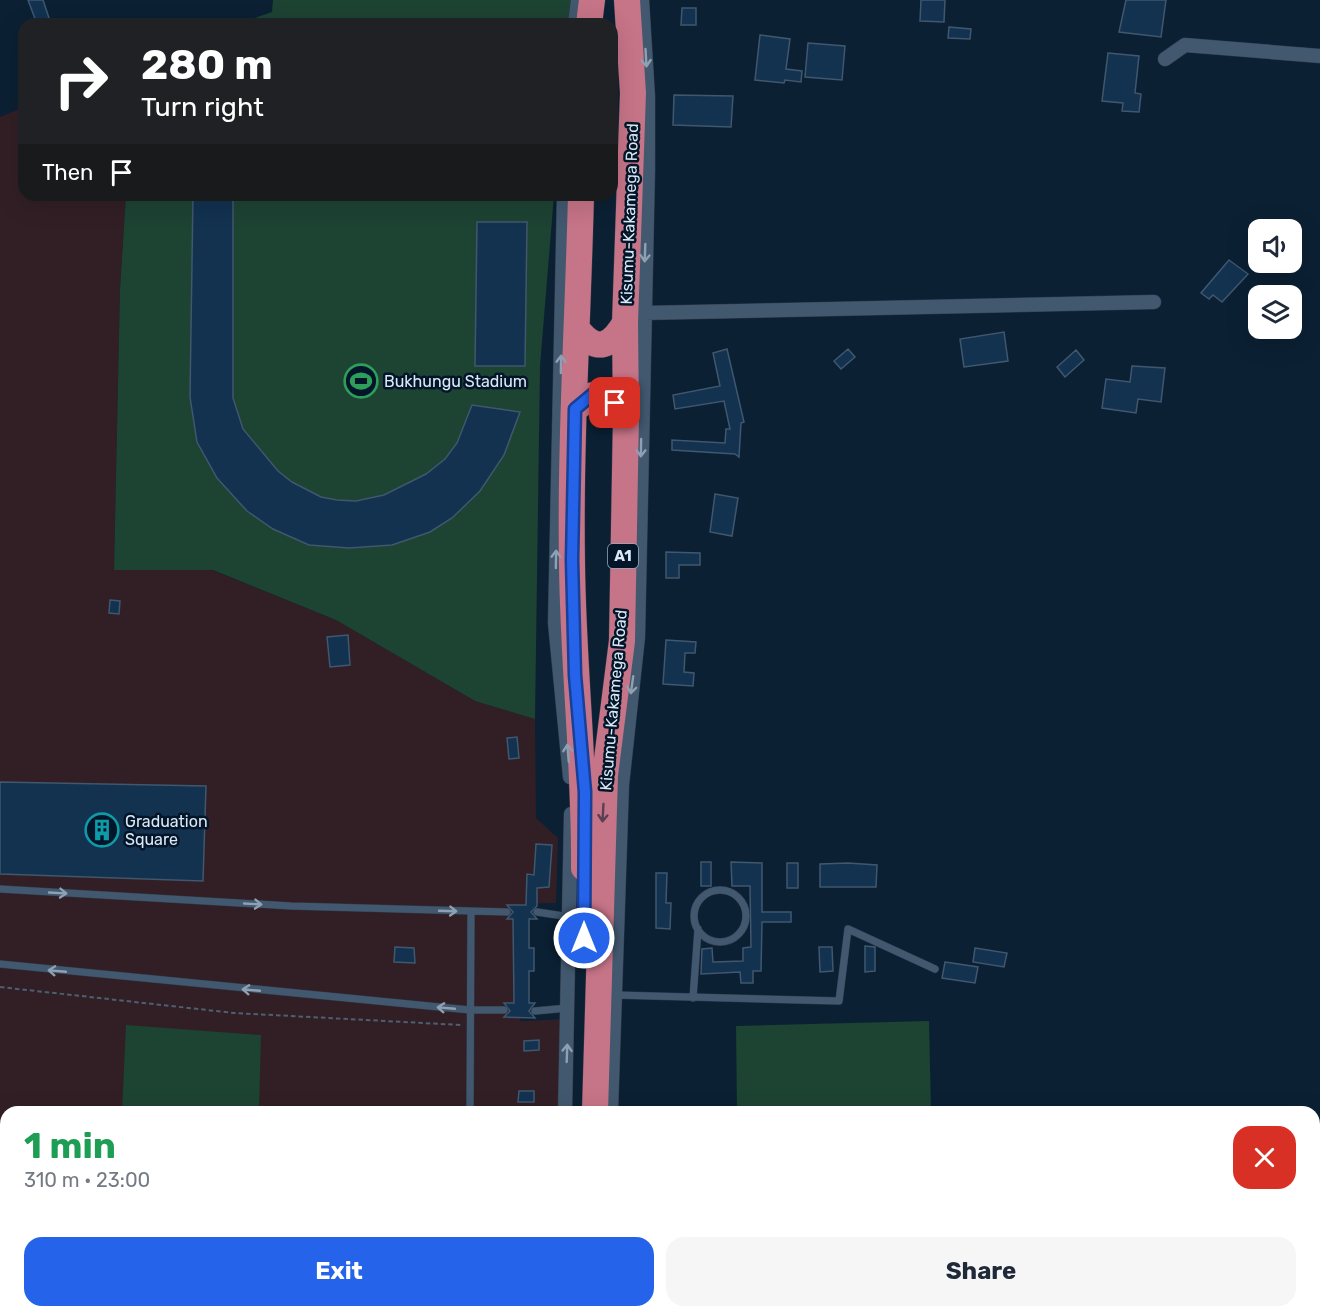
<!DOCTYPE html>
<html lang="en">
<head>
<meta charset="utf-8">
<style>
	:root { --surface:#fff; --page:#f6f6f7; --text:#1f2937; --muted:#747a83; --accent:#2563eb }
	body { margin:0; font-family:Rubik,sans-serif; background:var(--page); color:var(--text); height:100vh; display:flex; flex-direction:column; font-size:22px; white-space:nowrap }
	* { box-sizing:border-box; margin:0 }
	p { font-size:20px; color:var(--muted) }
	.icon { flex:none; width:33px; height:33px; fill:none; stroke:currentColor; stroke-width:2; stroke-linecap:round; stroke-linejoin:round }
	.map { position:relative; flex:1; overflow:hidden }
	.details { position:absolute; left:0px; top:1106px; width:1320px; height:212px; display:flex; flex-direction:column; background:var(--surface); border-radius:18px 18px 0 0; box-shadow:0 6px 24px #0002 }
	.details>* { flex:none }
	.banner { position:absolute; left:18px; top:18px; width:600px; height:183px; border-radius:18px; box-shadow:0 6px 24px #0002; background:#202124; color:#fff; overflow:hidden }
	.controls { position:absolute; left:1248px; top:219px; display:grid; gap:12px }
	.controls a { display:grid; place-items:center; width:54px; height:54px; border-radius:12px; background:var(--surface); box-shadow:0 6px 24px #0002; font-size:30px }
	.pin { position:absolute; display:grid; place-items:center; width:51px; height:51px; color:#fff; margin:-26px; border-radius:12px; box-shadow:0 3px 9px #0006 }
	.me { position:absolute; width:66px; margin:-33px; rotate:0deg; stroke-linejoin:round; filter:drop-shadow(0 0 4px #0008) }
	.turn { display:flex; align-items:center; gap:21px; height:126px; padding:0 24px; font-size:27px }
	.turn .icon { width:78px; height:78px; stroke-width:2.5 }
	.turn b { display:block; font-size:42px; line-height:51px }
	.then { display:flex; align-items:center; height:57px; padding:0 24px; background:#0003; gap:12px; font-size:22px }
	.round { display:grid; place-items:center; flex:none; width:63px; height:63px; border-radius:18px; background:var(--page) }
	.overview { display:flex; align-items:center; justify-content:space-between; height:102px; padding:0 24px }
	h1 { font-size:36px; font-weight:700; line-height:45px; color:#1e9e55 }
	.button { display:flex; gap:12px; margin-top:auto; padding:12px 24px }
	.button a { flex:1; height:69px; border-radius:18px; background:var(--accent); color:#fff; font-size:24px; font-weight:700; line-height:69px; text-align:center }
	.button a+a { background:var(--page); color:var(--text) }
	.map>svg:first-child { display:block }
	.education { fill:#311f25 }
	.green { fill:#1d4333 }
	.building { fill:#123250; stroke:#40576d; stroke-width:1.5 }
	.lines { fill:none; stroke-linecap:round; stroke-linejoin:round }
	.lane-casing { stroke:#30394a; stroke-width:8 }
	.street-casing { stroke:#30394a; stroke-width:15 }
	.highway-casing { stroke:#30394a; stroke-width:27 }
	.path { stroke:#4d5f70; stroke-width:2; stroke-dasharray:4.5 3; stroke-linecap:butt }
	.lane { stroke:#42586f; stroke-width:7 }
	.street { stroke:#42586f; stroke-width:14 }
	.highway { stroke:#c67487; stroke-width:26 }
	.oneway { stroke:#8ea0b2 }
	.oneway2 { stroke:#5b4053 }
	.route-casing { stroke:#184099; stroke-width:15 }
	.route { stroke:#2563eb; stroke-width:10 }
	.labels { text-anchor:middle; stroke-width:5; stroke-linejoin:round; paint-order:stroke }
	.shield { fill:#031629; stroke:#9aa9b8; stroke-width:1.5 }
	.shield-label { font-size:15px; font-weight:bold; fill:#dbe8f5 }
	.street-label { font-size:16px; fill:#dbe8f5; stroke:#031629 }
	.poi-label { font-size:16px; fill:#dbe8f5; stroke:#031629; text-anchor:start }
</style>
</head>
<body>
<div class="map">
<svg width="1320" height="1316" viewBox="0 0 1320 1316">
	<rect width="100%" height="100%" fill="#0b2033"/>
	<path class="education" d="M24,107V195H126L120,289L114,570H212L336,620L475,701L535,719L536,818L558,838L556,903L520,904V1021L566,1019L564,1111L6,1112V1311H563V1316H0V117Z"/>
	<path class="green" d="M273,0H574L571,24H238L272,12Z
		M126,195H554L540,366L535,719L475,701L336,620L213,570H114L120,289Z
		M929,1021L931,1111H737L736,1026Z
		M126,1025L261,1035L259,1111H122Z"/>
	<path class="building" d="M28,0H43L51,24H37Z
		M921,0H945L944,22L920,21Z
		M1126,0H1166L1161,37L1119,32Z
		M682,8H696V25H681Z
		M949,27L971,29L970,39L948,38Z
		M760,35L790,39L786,69L802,71L801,82L785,80L784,83L755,80Z
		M808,43L845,46L842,80L805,77Z
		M1108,53L1139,56L1135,93L1141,94L1139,112L1122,111L1123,103L1102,101Z
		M674,95L733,96L731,127L673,125Z
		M193,195H233V398L243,429L278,471L292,482L321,497L337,500L356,501L384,495L426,474L445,459L457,443L472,405L520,412L504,455L480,491L452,518L430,532L392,545L349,548L309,545L273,529L247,511L217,478L197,442L190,397Z
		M477,222H527L525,366H475Z
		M1229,260L1248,274L1222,302L1213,295L1209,299L1201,293Z
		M1004,332L1008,361L964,367L960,339Z
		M727,349L744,422L741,423L739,457L735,454L672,450V440L725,443L726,429H730L724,401L675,409L673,395L720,386L713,353Z
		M848,349L855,357L841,369L834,361Z
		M1076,350L1084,360L1065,377L1057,367Z
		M1132,366L1165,368L1161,402L1138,399L1136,413L1102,408L1106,379L1130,382Z
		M715,494L738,498L732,536L710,532Z
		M666,552L700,553V565H679V578H666Z
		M110,600L120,601L119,614L109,613Z
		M348,635L350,665L330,667L327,637Z
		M666,640L696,642L695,653H685L684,672L694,673L693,686L663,684Z
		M517,737L519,758L509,759L507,738Z
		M0,782L206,786L203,881L0,874Z
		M536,844L552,845L549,887L537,888V906L531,912L537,919H529V948H534V971H529V1003H535L529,1011L535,1018L504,1017L510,1011L504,1003H514L513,919H507L513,912L507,905H526L527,874L534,875Z
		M701,862H711V886H701Z
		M731,862L762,863V912H791V922H762L761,971H753V983H741L740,972L701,974L702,949L712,948L713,962L743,961V948L751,947L750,886H732Z
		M787,863H798V888H787Z
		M848,863L877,865L876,887H820V864Z
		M656,873H667L666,903H671L670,929L656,928Z
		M865,946L875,947V971L865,972Z
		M395,947L414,948L415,963L394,962Z
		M819,947H832L833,971L820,972Z
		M975,948L1007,953L1004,967L973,962Z
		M945,962L978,967L975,983L942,978Z
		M539,1040V1050L524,1051V1041Z
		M519,1091H534V1102H518Z"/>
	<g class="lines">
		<g class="lane-casing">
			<path id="lane" d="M0,889L291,906L507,912
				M694 916a26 26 0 1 1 52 0a26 26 0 1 1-52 0Z
				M537,912L570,917
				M0,964L470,1010H504
				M615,995L839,1001L848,929L935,969
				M693,998L698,929
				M535,1011L568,1008
				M470,1112L471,911
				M472,1311V1316"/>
		</g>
		<g class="street-casing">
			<path id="street" d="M575,24L578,0
				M1165,59L1185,45L1320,56
				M564,195L555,623L570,777
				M643,313L1154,302
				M565,1112L571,814
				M611,1112L622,785L638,637L648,169V97L642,0
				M561,1316V1311
				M604,1316L605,1311"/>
		</g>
		<g class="highway-casing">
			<path id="highway" d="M589,24L592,0
				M581,195C578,318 570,441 572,564C573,666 585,766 584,868
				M578,330C597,354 611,346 625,323
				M575,409L593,395C608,396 616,404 626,415
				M595,1112L605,775L622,641L626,415L625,323L633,93L627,0
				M575,1316V1311"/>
		</g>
		<path class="path" d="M0,987L234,1013L461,1025"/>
		<use href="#lane" class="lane"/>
		<use href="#street" class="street"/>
		<use href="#highway" class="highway"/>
	</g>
	<defs><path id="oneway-shaft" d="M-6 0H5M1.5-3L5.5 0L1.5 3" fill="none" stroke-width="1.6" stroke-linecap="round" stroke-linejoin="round" transform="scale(1.5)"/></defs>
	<g class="oneway">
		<use href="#oneway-shaft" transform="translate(646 58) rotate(87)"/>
		<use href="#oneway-shaft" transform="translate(645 253) rotate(92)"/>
		<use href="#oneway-shaft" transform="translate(561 364) rotate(-89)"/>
		<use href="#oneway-shaft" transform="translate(641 448) rotate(91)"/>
		<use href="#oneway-shaft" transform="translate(556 559) rotate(-89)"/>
		<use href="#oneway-shaft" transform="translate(632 685) rotate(98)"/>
		<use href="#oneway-shaft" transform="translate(568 753) rotate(-95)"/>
		<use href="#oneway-shaft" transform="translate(58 893) rotate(3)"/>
		<use href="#oneway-shaft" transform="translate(253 904) rotate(3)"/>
		<use href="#oneway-shaft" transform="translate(448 911) rotate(2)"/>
		<use href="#oneway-shaft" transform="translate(57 971) rotate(-175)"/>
		<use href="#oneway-shaft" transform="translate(251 990) rotate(-175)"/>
		<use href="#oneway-shaft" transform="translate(446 1008) rotate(-175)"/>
		<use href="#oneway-shaft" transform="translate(567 1053) rotate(-88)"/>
	</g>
	<use class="oneway2" href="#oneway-shaft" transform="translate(603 813) rotate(93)"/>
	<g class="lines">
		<g class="route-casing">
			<path id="route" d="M584,938L585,792L575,675L572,560L575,409L593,394L602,395L615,403"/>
		</g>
		<use href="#route" class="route"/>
	</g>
	<defs>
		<g id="stadium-ring" transform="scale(1.725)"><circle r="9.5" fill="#031629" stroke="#2e9e5b" stroke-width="1.5"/><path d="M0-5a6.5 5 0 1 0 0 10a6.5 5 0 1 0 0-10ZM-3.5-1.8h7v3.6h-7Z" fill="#2e9e5b"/></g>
		<g id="building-ring" transform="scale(1.725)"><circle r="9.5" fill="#031629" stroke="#0f9aa8" stroke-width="1.5"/><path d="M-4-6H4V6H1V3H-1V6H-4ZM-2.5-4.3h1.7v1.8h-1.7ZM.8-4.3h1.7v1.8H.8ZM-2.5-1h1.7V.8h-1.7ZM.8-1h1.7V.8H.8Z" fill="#0f9aa8"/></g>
	</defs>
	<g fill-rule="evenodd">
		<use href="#stadium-ring" x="361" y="381"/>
		<use href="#building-ring" x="102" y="830"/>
	</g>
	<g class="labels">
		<rect class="shield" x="608" y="544" width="30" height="24" rx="4.5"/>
		<g class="shield-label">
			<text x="623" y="561">A1</text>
		</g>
		<g class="street-label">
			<text transform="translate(629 214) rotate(-88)" y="6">Kisumu-Kakamega Road</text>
			<text transform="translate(613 700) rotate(-85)" y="6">Kisumu-Kakamega Road</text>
		</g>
		<g class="poi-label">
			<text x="384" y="387">Bukhungu Stadium</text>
			<text x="125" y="827">Graduation<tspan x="125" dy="18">Square</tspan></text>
		</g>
	</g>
</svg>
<div class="controls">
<a><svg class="icon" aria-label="sound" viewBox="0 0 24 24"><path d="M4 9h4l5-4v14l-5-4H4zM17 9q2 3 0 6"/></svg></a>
<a><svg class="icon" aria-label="layers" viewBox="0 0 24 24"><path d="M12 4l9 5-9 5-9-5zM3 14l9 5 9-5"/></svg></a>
</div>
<div class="pin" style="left:615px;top:403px;background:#d93025"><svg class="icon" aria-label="arrive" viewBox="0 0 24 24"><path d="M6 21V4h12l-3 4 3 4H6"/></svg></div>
<svg class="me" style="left:584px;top:938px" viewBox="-20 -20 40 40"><circle r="17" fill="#2563eb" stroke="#fff" stroke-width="3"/><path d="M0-11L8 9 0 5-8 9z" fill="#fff"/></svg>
<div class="banner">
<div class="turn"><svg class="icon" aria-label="right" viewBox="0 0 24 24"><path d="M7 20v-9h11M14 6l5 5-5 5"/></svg><div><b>280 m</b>Turn right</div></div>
<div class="then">Then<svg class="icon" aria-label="arrive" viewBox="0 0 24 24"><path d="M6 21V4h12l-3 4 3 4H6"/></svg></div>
</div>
<section class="details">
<div class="overview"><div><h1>1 min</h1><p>310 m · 23:00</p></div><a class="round" style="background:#d93025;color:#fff"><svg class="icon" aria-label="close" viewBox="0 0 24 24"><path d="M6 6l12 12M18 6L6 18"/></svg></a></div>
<div class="button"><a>Exit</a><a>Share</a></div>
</section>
</div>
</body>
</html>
